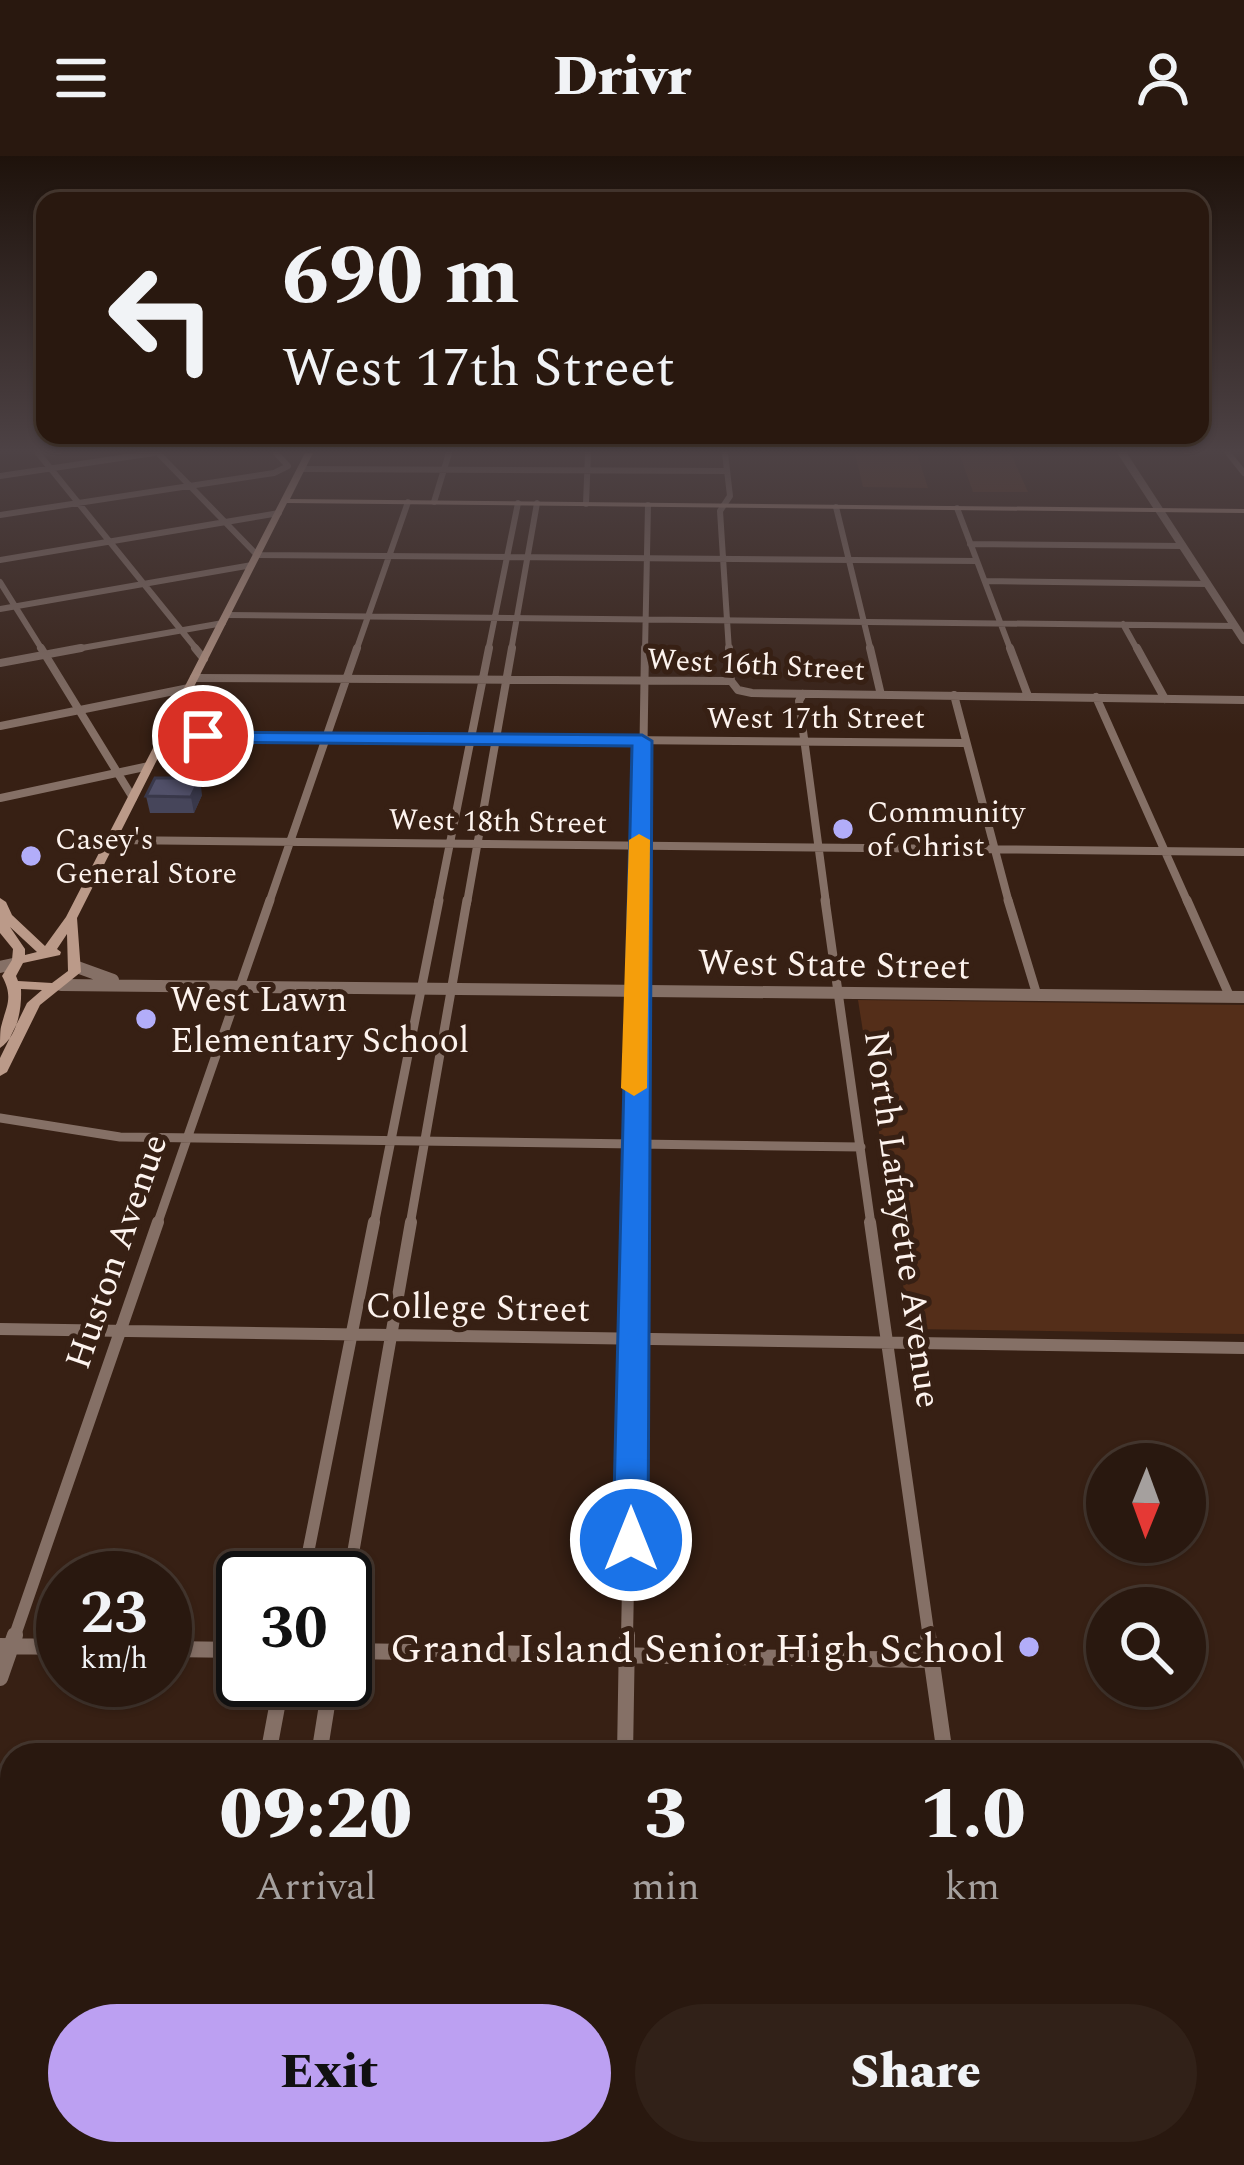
<!DOCTYPE html>
<html lang="en">
<head>
<meta charset="utf-8">
<style>
	:root { --surface:#29180f; --page:#312118; --text:#f1f3f6; --muted:#a5a09e; --line:#45372f; --accent:#bca0f2 }
	body { margin:0; font-family:Spectral,serif; background:var(--page); color:var(--text); height:100vh; display:flex; flex-direction:column; font-size:45px; white-space:nowrap }
	* { box-sizing:border-box; margin:0 }
	p { font-size:39px; color:var(--muted) }
	.icon { flex:none; width:66px; height:66px; fill:none; stroke:currentColor; stroke-width:2; stroke-linecap:round; stroke-linejoin:round }
	.map { position:relative; flex:1; overflow:hidden }
	.drawer { position:absolute; left:0px; top:1587px; width:1245px; height:423px; display:flex; flex-direction:column; background:var(--surface); border-radius:36px 36px 0 0; box-shadow:0 3px 9px #0004,0 0 0 3px var(--line) }
	.drawer>* { flex:none }
	.hud { position:absolute; left:36px; top:36px; width:1173px; height:252px; border-radius:24px; box-shadow:0 3px 9px #0004,0 0 0 3px var(--line); background:#29180f; color:var(--text); overflow:hidden }
	.needle { width:78px; rotate:181deg }
	.tools { position:absolute; left:1086px; top:1287px; display:grid; gap:24px }
	.tools a { display:grid; place-items:center; width:120px; height:120px; border-radius:50%; background:var(--surface); box-shadow:0 3px 9px #0004,0 0 0 3px var(--line); font-size:60px }
	.speed { position:absolute; left:36px; top:1395px; display:flex; gap:24px; font-size:60px; font-weight:700; text-align:center }
	.speed>* { display:grid; place-content:center; width:156px; height:156px; border-radius:50%; background:var(--surface); box-shadow:0 3px 9px #0004,0 0 0 3px var(--line); line-height:1 }
	.speed small { font-size:30px; font-weight:400 }
	.speed .limit { border:6px solid #111; border-radius:18px; background:#fff; color:#111 }
	.pin { position:absolute; display:grid; place-items:center; width:102px; height:102px; color:#fff; margin:-51px; border:6px solid #fff; border-radius:50%; box-shadow:0 3px 12px #0007 }
	.me { position:absolute; width:132px; margin:-66px; rotate:0deg; stroke-linejoin:round; filter:drop-shadow(0 0 9px #0008) }
	.turn { display:flex; align-items:center; gap:42px; height:252px; padding:0 48px; font-size:54px }
	.turn .icon { width:156px; height:156px; stroke-width:2.5 }
	.turn b { display:block; font-size:84px; line-height:102px }
	.eta { display:flex; justify-content:space-evenly; align-items:center; height:204px; text-align:center }
	.eta b { font-size:72px; font-weight:800; line-height:84px }
	.button { display:flex; gap:24px; margin-top:auto; padding:24px 48px }
	.button a { flex:1; height:138px; border-radius:72px; background:var(--accent); color:#111; font-size:48px; font-weight:800; line-height:138px; text-align:center }
	.button a+a { background:var(--page); color:var(--text) }
	header { display:flex; justify-content:space-between; align-items:center; height:156px; padding:0 48px; background:var(--surface); font-size:54px; font-weight:800 }
	.map>svg:first-child { display:block }
	.green { fill:#542e19 }
	.lines { fill:none; stroke-linecap:round; stroke-linejoin:round }
	.minor-far4 { stroke:#857066; stroke-width:6 }
	.minor-far3 { stroke:#857066; stroke-width:8 }
	.minor-far2 { stroke:#857066; stroke-width:9 }
	.minor-far1 { stroke:#857066; stroke-width:12 }
	.minor { stroke:#857066; stroke-width:16 }
	.tertiary-far1 { stroke:#857066; stroke-width:8 }
	.tertiary { stroke:#857066; stroke-width:12 }
	.secondary { fill:#bb9a89; fill-rule:evenodd }
	.wall { fill:#46455a }
	.shaded-wall { fill:#39384a }
	.building { fill:#515069; stroke:#39384a; stroke-width:3 }
	.route { fill:#1a73e8; stroke:#114b97; stroke-width:3 }
	.slow { fill:#f59e0b }
	.poi-dot { fill:#b2adf9; stroke:#372014; stroke-width:4.5 }
	.labels { text-anchor:middle; stroke-width:10; stroke-linejoin:round; paint-order:stroke }
	.far-street-label { font-size:30px; fill:#fdf3ee; stroke:#372014 }
	.far-poi-label { font-size:30px; fill:#fdf3ee; stroke:#372014; text-anchor:start }
	.street-label { font-size:36px; fill:#fdf3ee; stroke:#372014 }
	.poi-label { font-size:36px; fill:#fdf3ee; stroke:#372014; text-anchor:start }
	.near-poi-label { font-size:42px; fill:#fdf3ee; stroke:#372014; text-anchor:end }
</style>
</head>
<body>
<header><svg class="icon" aria-label="menu" viewBox="0 0 24 24"><path d="M4 6h16M4 12h16M4 18h16"/></svg>Drivr<svg class="icon" aria-label="person" viewBox="0 0 24 24"><circle cx="12" cy="8" r="4"/><path d="M4 21q1-7 8-7t8 7"/></svg></header>
<div class="map">
<svg width="1244" height="2009" viewBox="0 0 1244 2009">
	<rect width="100%" height="100%" fill="#372014"/>
	<path class="green" d="M855,297H917L928,332L863,331Z
		M959,297L1011,298L1028,336H973Z
		M858,844L1244,849V1178L910,1173Z"/>
	<g class="lines">
		<path class="minor-far4" d="M38,297L198,495
			M158,297L257,399L976,405
			M725,297L730,340L720,355L729,495
			M1228,297L1244,317
			M301,313L727,315
			M0,320L154,297
			M434,346L449,297
			M586,348L588,297
			M836,351L871,495
			M957,352L1011,495
			M0,359L274,317L288,310L276,297
			M970,388L1183,390
			M0,404L279,357
			M985,425L1208,428
			M0,426L43,495
			M0,453L252,409
			M227,459L1235,470
			M1123,468L1138,495
			M65,495L223,467
			M356,495L408,346
			M488,495L518,347
			M511,495L537,347
			M645,495L648,349"/>
		<path class="minor-far3" d="M41,492L133,642
			M195,492L204,503
			M729,492L731,525
			M870,492L881,539
			M1010,492L1028,540
			M1137,492L1165,543
			M0,507L81,492
			M194,522L731,525L738,534L752,537L1244,544
			M803,538L799,545L826,747
			M954,539L1009,747
			M1096,541L1188,747
			M0,570L189,532
			M164,580L963,587
			M0,642L149,610
			M111,684L1244,696
			M269,747L357,492
			M438,747L489,492
			M467,747L512,492
			M641,747L645,492"/>
		<path class="minor-far2" d="M825,744L871,1069
			M1008,744L1037,839
			M1187,744L1230,841
			M0,962L120,981L861,991
			M157,1069L270,744
			M374,1069L439,744
			M410,1069L467,744
			M635,1069L641,744"/>
		<path class="minor-far1" d="M870,1066L929,1482
			M0,1173L1244,1192
			M303,1422L374,1066
			M345,1443L411,1066
			M14,1482L158,1066
			M627,1482L635,1066"/>
		<path class="minor" d="M928,1479L945,1599
			M0,1490L63,1491
			M165,1493L243,1494
			M345,1495L932,1504
			M0,1522L15,1479
			M268,1599L282,1524
			M319,1599L331,1524
			M625,1599L627,1479
			M0,1797H12
			M1233,1814L1244,1815
			M615,1998V2009
			M1001,1998L1002,2009
			M187,2009L189,1998
			M248,2009L250,1998"/>
		<path class="tertiary-far1" d="M1122,297L1244,484"/>
		<path class="tertiary" d="M0,811L13,808
			M77,811L113,824
			M61,829L1244,841"/>
		<path class="secondary" d="M305,297H313L290,343L1244,353V357L287,347L77,762L81,816L40,849L7,916L0,920V902L27,847L42,834L21,833C22,853 17,881 0,892C0,889 0,874 1,871C6,850 14,842 2,820L12,804L13,793L0,777V742L6,746L12,759L45,790L66,761ZM10,771L37,796L25,799V793ZM67,778L68,815L52,827L18,825L16,820L23,807L60,799L61,796L57,793Z"/>
	</g>
	<path class="wall" d="M202,639L194,657H150L146,640Z"/>
	<path class="shaded-wall" d="M200,622L202,639L194,657L191,641Z"/>
	<path class="building" d="M155,622H200L191,641L146,640Z"/>
	<linearGradient id="sky" x2="0" y2="1"><stop stop-color="#1e120b"/><stop offset="0.51" stop-color="#4d4245"/><stop offset="1" stop-color="#4d4245" stop-opacity="0"/></linearGradient>
	<rect width="1244" height="579" fill="url(#sky)"/>
	<path class="route" d="M196,576L642,579L652,585L648,1384L643,1395L631,1399L618,1395L613,1384L632,590L203,586L196,584Z"/>
	<path class="slow" d="M639,678L650,684L647,932L634,940L621,932L629,684Z"/>
	<g class="poi-dot">
		<circle cx="843" cy="673" r="12"/>
		<circle cx="31" cy="700" r="12"/>
		<circle cx="146" cy="863" r="12"/>
		<circle cx="1029" cy="1491" r="12"/>
	</g>
	<g class="labels">
		<g class="far-street-label">
			<text transform="translate(756 508) rotate(3)" y="10">West 16th Street</text>
			<text x="816" y="572">West 17th Street</text>
			<text transform="translate(498 665) rotate(1)" y="10">West 18th Street</text>
		</g>
		<g class="far-poi-label">
			<text x="867" y="666">Community<tspan x="867" dy="34">of Christ</tspan></text>
			<text x="55" y="693">Casey's<tspan x="55" dy="34">General Store</tspan></text>
		</g>
		<g class="street-label">
			<text transform="translate(834 807) rotate(1)" y="13">West State Street</text>
			<text transform="translate(904 1063) rotate(82)" y="13">North Lafayette Avenue</text>
			<text transform="translate(115 1095) rotate(-71)" y="13">Huston Avenue</text>
			<text transform="translate(478 1150) rotate(1)" y="13">College Street</text>
		</g>
		<g class="poi-label">
			<text x="170" y="855">West Lawn<tspan x="170" dy="41">Elementary School</tspan></text>
		</g>
		<g class="near-poi-label">
			<text x="1005" y="1506">Grand Island Senior High School</text>
		</g>
	</g>
</svg>
<div class="tools">
<a><svg class="needle" viewBox="-14 -14 28 28"><path d="M0-13l5 13h-10z" fill="#e53935"/><path d="M0 13l5-13h-10z" fill="#a5a09e"/></svg></a>
<a><svg class="icon" aria-label="search" viewBox="0 0 24 24"><circle cx="10" cy="10" r="6"/><path d="M15 15l6 6"/></svg></a>
</div>
<div class="speed"><div>23<small>km/h</small></div><div class="limit">30</div></div>
<div class="pin" style="left:203px;top:580px;background:#d93025"><svg class="icon" aria-label="arrive" viewBox="0 0 24 24"><path d="M6 21V4h12l-3 4 3 4H6"/></svg></div>
<svg class="me" style="left:631px;top:1384px" viewBox="-20 -20 40 40"><circle r="17" fill="#1a73e8" stroke="#fff" stroke-width="3"/><path d="M0-11L8 9 0 5-8 9z" fill="#fff"/></svg>
<div class="hud">
<div class="turn"><svg class="icon" aria-label="left" viewBox="0 0 24 24"><path d="M17 20v-9H6M10 6l-5 5 5 5"/></svg><div><b>690 m</b>West 17th Street</div></div>
</div>
<section class="drawer">
<div class="eta">
<div><b>09:20</b><p>Arrival</p></div>
<div><b>3</b><p>min</p></div>
<div><b>1.0</b><p>km</p></div>
</div>
<div class="button"><a>Exit</a><a>Share</a></div>
</section>
</div>
</body>
</html>
